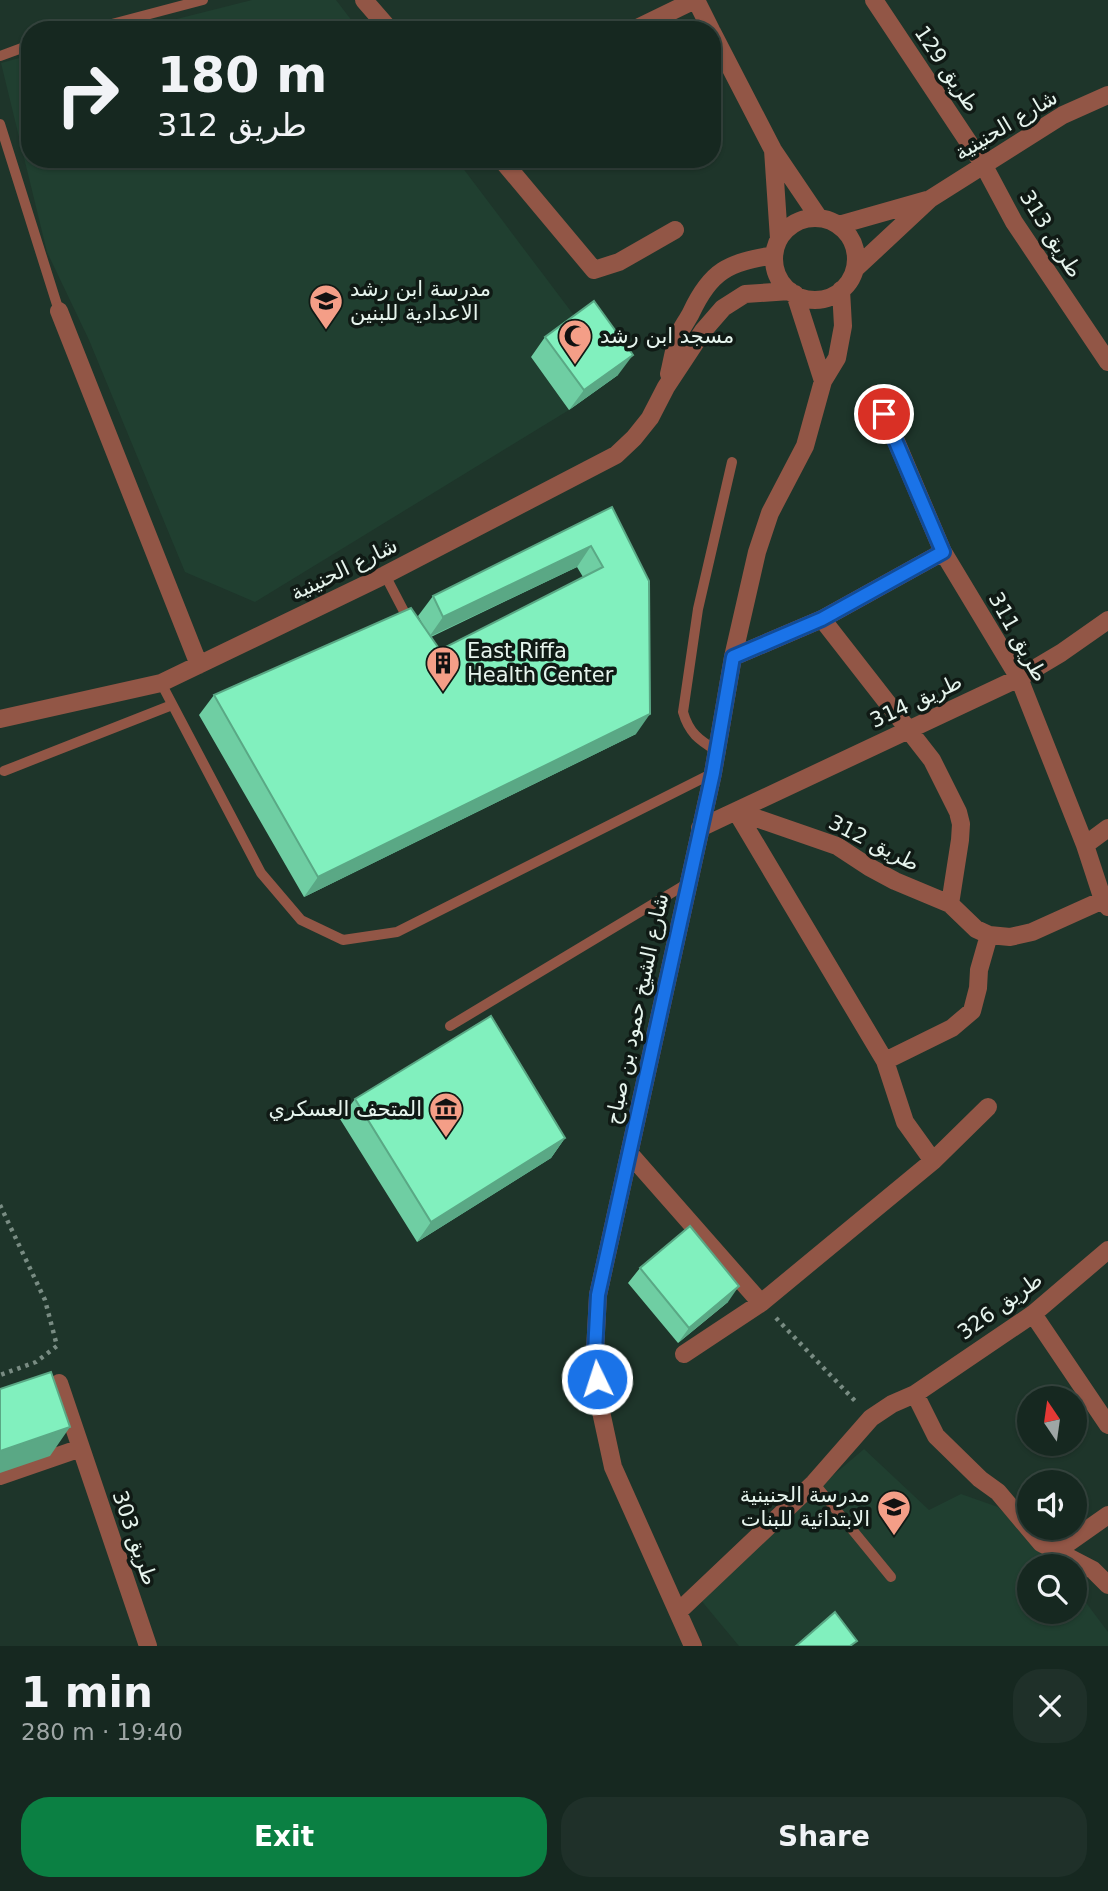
<!DOCTYPE html>
<html lang="en">
<head>
<meta charset="utf-8">
<style>
	:root { --surface:#162820; --page:#1f3029; --text:#f1f3f6; --muted:#9ea6a5; --line:#35443e; --accent:#0b8043 }
	body { margin:0; font-family:"DejaVu Sans",Cairo,sans-serif; background:var(--page); color:var(--text); height:100vh; display:flex; flex-direction:column; font-size:26px; white-space:nowrap }
	* { box-sizing:border-box; margin:0 }
	p { font-size:23px; color:var(--muted) }
	.icon { flex:none; width:38px; height:38px; fill:none; stroke:currentColor; stroke-width:2; stroke-linecap:round; stroke-linejoin:round }
	.map { position:relative; height:1646px; overflow:hidden }
	.panel { display:flex; flex-direction:column; background:var(--surface); flex:1 }
	.panel>* { flex:none }
	.guide { position:absolute; left:21px; top:21px; width:700px; height:147px; border-radius:28px; box-shadow:0 2px 5px #0004,0 0 0 2px var(--line); background:#162820; color:var(--text); overflow:hidden }
	.needle { width:46px; rotate:347deg }
	.fabs { position:absolute; left:1017px; top:1386px; display:grid; gap:14px }
	.fabs a { display:grid; place-items:center; width:70px; height:70px; border-radius:50%; background:var(--surface); box-shadow:0 2px 5px #0004,0 0 0 2px var(--line); font-size:35px }
	.pin { position:absolute; display:grid; place-items:center; width:60px; height:60px; color:#fff; margin:-30px; border:4px solid #fff; border-radius:50%; box-shadow:0 2px 7px #0007 }
	.me { position:absolute; width:77px; margin:-38px; rotate:356deg; stroke-linejoin:round; filter:drop-shadow(0 0 5px #0008) }
	.turn { display:flex; align-items:center; gap:24px; height:147px; padding:0 21px; font-size:32px }
	.turn .icon { width:91px; height:91px; stroke-width:2.5 }
	.turn b { display:block; font-size:49px; line-height:60px }
	.round { display:grid; place-items:center; flex:none; width:74px; height:74px; border-radius:28px; background:var(--page) }
	.summary { display:flex; align-items:center; justify-content:space-between; height:119px; padding:0 21px }
	h1 { font-size:42px; font-weight:600; line-height:52px }
	.cta { display:flex; gap:14px; margin-top:auto; padding:14px 21px }
	.cta a { flex:1; height:80px; border-radius:28px; background:var(--accent); color:#fff; font-size:28px; font-weight:600; line-height:80px; text-align:center }
	.cta a+a { background:var(--page); color:var(--text) }
	.map>svg:first-child { display:block }
	.built { fill:#203f30 }
	.lines { fill:none; stroke-linecap:round; stroke-linejoin:round }
	.path { stroke:#798c83; stroke-width:4.5; stroke-dasharray:3.5 5; stroke-linecap:butt }
	.service { stroke:#925646; stroke-width:10 }
	.minor { stroke:#925646; stroke-width:18 }
	.wall { fill:#6fcea3; fill-rule:evenodd }
	.shaded-wall { fill:#5aa885 }
	.building { fill:#81f0be; stroke:#5aa885; stroke-width:2 }
	.route-casing { stroke:#114b97; stroke-width:18 }
	.route { stroke:#1a73e8; stroke-width:12 }
	.labels { text-anchor:middle; stroke-width:7; stroke-linejoin:round; paint-order:stroke }
	.street-label { font-size:21px; fill:#e6f4ed; stroke:#101a15 }
	.poi-label { font-size:21px; fill:#e6f4ed; stroke:#101a15; text-anchor:start }
</style>
</head>
<body>
<div class="map">
<svg width="1108" height="1646" viewBox="0 0 1108 1646">
	<rect width="100%" height="100%" fill="#1e352a"/>
	<path class="built" d="M252,0H336L359,30H133Z
		M30,55V159H456L579,322L531,357L569,410L255,602L185,572L89,340L47,252L1,63Z
		M864,1449L929,1510L961,1494L998,1507L1058,1566H1029V1612H1074L1075,1588L1108,1632V1646H739L695,1593Z"/>
	<g class="lines">
		<path class="path" d="M0,1205L45,1300L57,1346L36,1362L0,1375
			M776,1318L857,1403"/>
		<path class="service" d="M89,30L203,0
			M0,56L30,45
			M0,124L59,311
			M385,575L410,623
			M161,683L261,873L301,920L343,940L397,932L713,773
			M717,751C699,740 689,733 683,712L698,609L732,462
			M4,771L172,705
			M450,1026L688,883
			M814,1483L891,1577"/>
		<path class="minor" d="M364,0L390,30
			M696,0L711,30
			M874,0L983,164L1014,222L1108,362
			M633,30L695,0
			M712,32L773,150L819,218
			M773,150L779,239
			M501,159L594,270L619,262L675,230
			M774 259a41 41 0 1 1 82 0a41 41 0 1 1-82 0Z
			M839,225L927,200
			M855,269L930,199L1063,115L1108,95
			M795,294L823,381
			M59,311L199,665
			M669,374C672,362 674,348 678,337C681,328 687,321 691,313C711,270 728,263 774,255
			M876,394L943,552L1019,678L1085,845L1103,900L1108,907
			M822,619L932,760L958,812L961,824L960,840L950,904
			M733,657L822,619L943,552
			M0,719L161,683L385,575L616,455L634,438L650,418L666,387L703,331L723,308L745,294L790,291
			M736,811L837,846L869,867L895,881L950,904L976,929L989,935L1010,937L1032,932L1103,900
			M736,811L885,1061L905,1122L933,1161
			M700,828L1019,678L1061,653L1108,620
			M1085,845L1108,828
			M885,1061L952,1028L972,1011L978,988L979,970L989,935
			M629,1153L761,1303
			M1033,1314L1108,1425
			M684,1354L761,1303L933,1161L988,1107
			M59,1383L148,1646
			M915,1394L1033,1314L1108,1250
			M0,1476L81,1448
			M1057,1551L1108,1515
			M678,1612L814,1483L871,1418L892,1404L915,1394L936,1436L980,1479L998,1492L1041,1543L1093,1570L1108,1585
			M693,1646L613,1467L600,1407L595,1351L598,1295L713,773L733,657L757,552L770,513L805,446L823,381L837,358L843,326L841,290"/>
	</g>
	<path class="wall" d="M545,337L618,375L569,410L531,357Z
		M612,507L636,734L304,897L199,715L214,695L423,625L418,616L433,596ZM577,567L583,577L440,650L431,637Z
		M355,1099L565,1138L551,1158L417,1242L340,1119Z
		M640,1268L728,1302L678,1343L628,1283Z"/>
	<path class="shaded-wall" d="M633,355L618,375L569,410L584,390Z
		M591,546L577,567L429,637L443,617Z
		M650,714L636,734L304,897L318,877Z
		M565,1138L551,1158L417,1242L431,1222Z
		M739,1286L728,1302L678,1343L689,1328Z
		M70,1427L50,1456L0,1473V1451Z"/>
	<path class="building" d="M594,301L633,355L584,390L545,337Z
		M612,507L649,581L650,714L318,877L214,695L411,608L440,650L603,567L591,546L443,617L433,596Z
		M491,1016L565,1138L431,1222L355,1099Z
		M690,1226L739,1286L689,1328L640,1268Z
		M51,1372L70,1427L0,1451V1389Z
		M835,1612L857,1641L850,1646H796Z"/>
	<g class="lines">
		<g class="route-casing">
			<path id="route" d="M597,1379L595,1352L598,1295L713,773L733,657L822,619L943,552L884,414"/>
		</g>
		<use href="#route" class="route"/>
	</g>
	<defs>
		<g id="school-pin" transform="scale(1.75)"><path d="M0 17L-7.5 6A9.5 9.5 0 1 1 7.5 6Z" fill="#f49e87" stroke="#101a15"/><path d="M0-5L7-2L0 1L-7-2ZM-4 1L0 2.5L4 1V4Q0 6-4 4Z" fill="#111"/></g>
		<g id="mosque-pin" transform="scale(1.75)"><path d="M0 17L-7.5 6A9.5 9.5 0 1 1 7.5 6Z" fill="#f49e87" stroke="#101a15"/><path d="M3.5-4.9A6 6 0 1 0 3.5 4.9A5 5 0 1 1 3.5-4.9Z" fill="#111"/></g>
		<g id="building-pin" transform="scale(1.75)"><path d="M0 17L-7.5 6A9.5 9.5 0 1 1 7.5 6Z" fill="#f49e87" stroke="#101a15"/><path d="M-4-6H4V6H1V3H-1V6H-4ZM-2.5-4.3h1.7v1.8h-1.7ZM.8-4.3h1.7v1.8H.8ZM-2.5-1h1.7V.8h-1.7ZM.8-1h1.7V.8H.8Z" fill="#111"/></g>
		<g id="museum-pin" transform="scale(1.75)"><path d="M0 17L-7.5 6A9.5 9.5 0 1 1 7.5 6Z" fill="#f49e87" stroke="#101a15"/><path d="M0-6L6-3V-2H-6V-3ZM-5-1h2V3h-2ZM-1-1h2V3h-2ZM3-1h2V3H3ZM-6 4H6V6H-6Z" fill="#111"/></g>
	</defs>
	<g fill-rule="evenodd">
		<use href="#school-pin" x="326" y="301"/>
		<use href="#mosque-pin" x="575" y="336"/>
		<use href="#building-pin" x="443" y="663"/>
		<use href="#museum-pin" x="446" y="1109"/>
		<use href="#school-pin" x="894" y="1507"/>
	</g>
	<g class="labels">
		<g class="street-label">
			<text transform="translate(947 69) rotate(56)" y="7">طريق 129</text>
			<text transform="translate(1006 125) rotate(-31)" y="7">شارع الحنينية</text>
			<text transform="translate(1051 234) rotate(58)" y="7">طريق 313</text>
			<text transform="translate(344 569) rotate(-26)" y="7">شارع الحنينية</text>
			<text transform="translate(1018 637) rotate(61)" y="7">طريق 311</text>
			<text transform="translate(916 701) rotate(-25)" y="7">طريق 314</text>
			<text transform="translate(874 843) rotate(27)" y="7">طريق 312</text>
			<text transform="translate(637 1009) rotate(-78)" y="7">شارع الشيخ حمود بن صباح</text>
			<text transform="translate(1000 1306) rotate(-36)" y="7">طريق 326</text>
			<text transform="translate(135 1538) rotate(71)" y="7">طريق 303</text>
		</g>
		<g class="poi-label">
			<text x="350" y="296">مدرسة ابن رشد<tspan x="350" dy="24">الاعدادية للبنين</tspan></text>
			<text x="600" y="343">مسجد ابن رشد</text>
			<text x="467" y="658">East Riffa<tspan x="467" dy="24">Health Center</tspan></text>
			<text x="422" y="1116" text-anchor="end">المتحف العسكري</text>
			<text x="870" y="1502" text-anchor="end">مدرسة الحنينية<tspan x="870" dy="24">الابتدائية للبنات</tspan></text>
		</g>
	</g>
</svg>
<div class="fabs">
<a><svg class="needle" viewBox="-14 -14 28 28"><path d="M0-13l5 13h-10z" fill="#e53935"/><path d="M0 13l5-13h-10z" fill="#9ea6a5"/></svg></a>
<a><svg class="icon" aria-label="sound" viewBox="0 0 24 24"><path d="M4 9h4l5-4v14l-5-4H4zM17 9q2 3 0 6"/></svg></a>
<a><svg class="icon" aria-label="search" viewBox="0 0 24 24"><circle cx="10" cy="10" r="6"/><path d="M15 15l6 6"/></svg></a>
</div>
<div class="pin" style="left:884px;top:414px;background:#d93025"><svg class="icon" aria-label="arrive" viewBox="0 0 24 24"><path d="M6 21V4h12l-3 4 3 4H6"/></svg></div>
<svg class="me" style="left:597px;top:1379px" viewBox="-20 -20 40 40"><circle r="17" fill="#1a73e8" stroke="#fff" stroke-width="3"/><path d="M0-11L8 9 0 5-8 9z" fill="#fff"/></svg>
<div class="guide">
<div class="turn"><svg class="icon" aria-label="right" viewBox="0 0 24 24"><path d="M7 20v-9h11M14 6l5 5-5 5"/></svg><div><b>180 m</b>طريق 312</div></div>
</div>
</div>
<section class="panel">
<div class="summary"><div><h1>1 min</h1><p>280 m · 19:40</p></div><a class="round"><svg class="icon" aria-label="close" viewBox="0 0 24 24"><path d="M6 6l12 12M18 6L6 18"/></svg></a></div>
<div class="cta"><a>Exit</a><a>Share</a></div>
</section>
</body>
</html>
